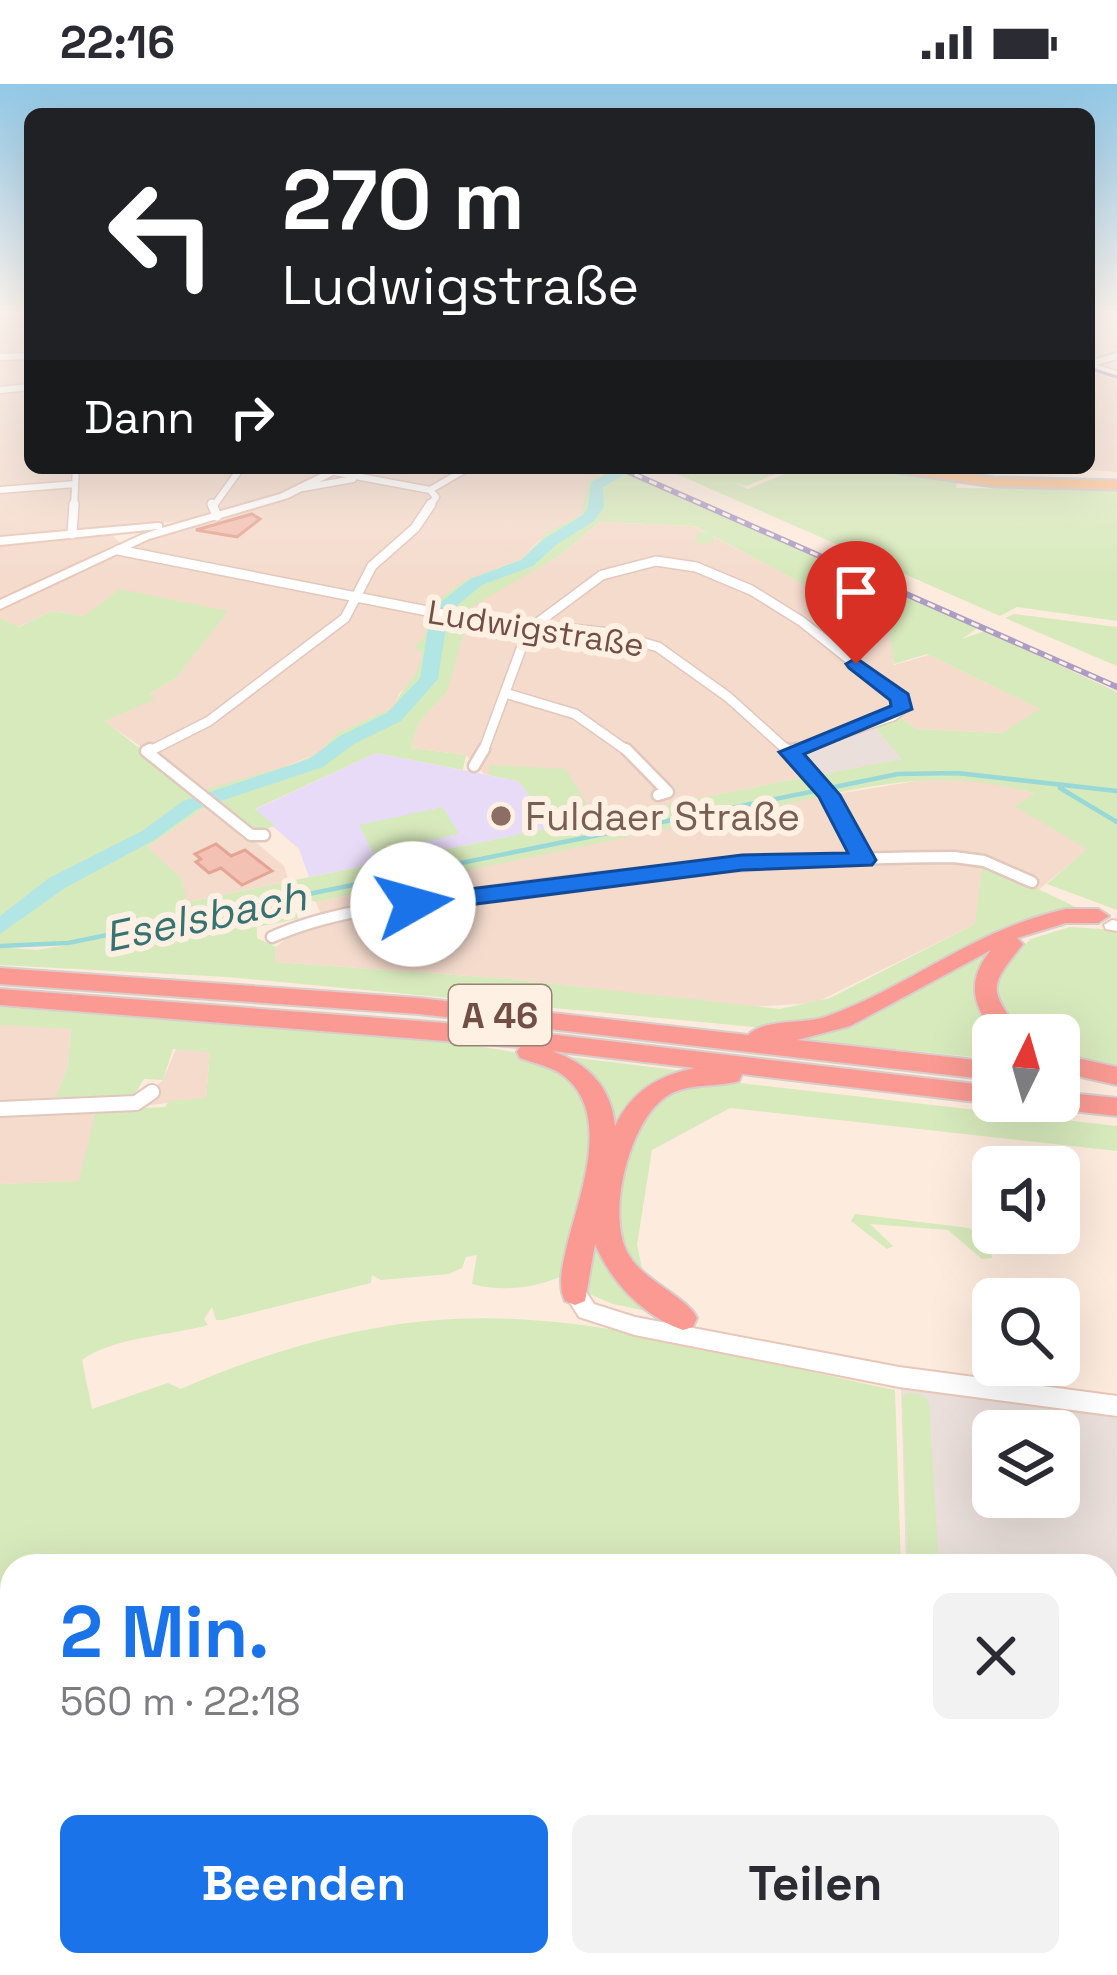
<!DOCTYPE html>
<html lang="de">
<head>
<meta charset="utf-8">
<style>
	:root { --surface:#fff; --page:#f2f2f3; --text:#2b2b33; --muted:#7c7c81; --accent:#1a73e8 }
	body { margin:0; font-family:"Space Grotesk",sans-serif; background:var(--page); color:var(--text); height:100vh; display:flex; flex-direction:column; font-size:45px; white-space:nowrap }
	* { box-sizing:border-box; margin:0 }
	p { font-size:39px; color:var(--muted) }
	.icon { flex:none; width:66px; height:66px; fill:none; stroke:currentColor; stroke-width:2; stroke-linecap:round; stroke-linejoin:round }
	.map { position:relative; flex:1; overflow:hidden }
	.drawer { position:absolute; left:0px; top:1470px; width:1119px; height:423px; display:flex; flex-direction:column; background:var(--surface); border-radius:36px 36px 0 0; box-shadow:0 12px 48px #0002 }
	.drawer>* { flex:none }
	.top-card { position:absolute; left:24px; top:24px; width:1071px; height:366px; border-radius:18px; box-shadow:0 12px 48px #0002; background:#202124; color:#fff; overflow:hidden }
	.needle { width:78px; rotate:5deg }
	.fabs { position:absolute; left:972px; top:930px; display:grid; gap:24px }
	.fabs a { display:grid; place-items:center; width:108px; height:108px; border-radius:18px; background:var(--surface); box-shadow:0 12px 48px #0002; font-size:60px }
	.pin { position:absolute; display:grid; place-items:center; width:102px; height:102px; color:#fff; margin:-123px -51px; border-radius:50% 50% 50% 0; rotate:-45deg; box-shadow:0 0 12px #0007 }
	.pin .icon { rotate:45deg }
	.me { position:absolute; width:132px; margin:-66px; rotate:83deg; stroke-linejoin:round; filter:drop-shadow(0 0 9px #0008) }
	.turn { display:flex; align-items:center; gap:42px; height:252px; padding:0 60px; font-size:54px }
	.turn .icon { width:156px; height:156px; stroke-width:2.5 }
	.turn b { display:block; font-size:84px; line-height:102px }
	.then { display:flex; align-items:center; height:114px; padding:0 60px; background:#0003; gap:24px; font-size:45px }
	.round { display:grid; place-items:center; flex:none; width:126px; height:126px; border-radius:18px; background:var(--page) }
	.headline { display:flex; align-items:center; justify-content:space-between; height:204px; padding:0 60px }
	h1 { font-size:72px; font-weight:600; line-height:90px; color:var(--accent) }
	.action { display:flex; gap:24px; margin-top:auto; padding:24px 60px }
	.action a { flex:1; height:138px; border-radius:18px; background:var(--accent); color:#fff; font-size:48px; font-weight:600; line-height:138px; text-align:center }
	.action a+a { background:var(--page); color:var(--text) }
	.status { display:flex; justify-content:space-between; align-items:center; height:84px; padding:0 60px; background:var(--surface); direction:ltr }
	.status svg { height:33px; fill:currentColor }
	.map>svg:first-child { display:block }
	.residential { fill:#f4dbcc }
	.industrial { fill:#eadfda; fill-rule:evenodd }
	.education { fill:#e8dbf8 }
	.green { fill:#d7eabc }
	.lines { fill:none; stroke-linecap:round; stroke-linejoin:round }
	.stream { stroke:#98d8d7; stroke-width:4.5 }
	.river { fill:#b2e6e4; fill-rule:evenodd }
	.building { fill:#f3c2b4; stroke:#e6a594; stroke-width:3 }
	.street-far4-casing { stroke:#e2c7bd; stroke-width:9 }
	.street-far3-casing { stroke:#e2c7bd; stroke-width:12 }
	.street-far2-casing { stroke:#e2c7bd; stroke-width:15 }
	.street-far1-casing { stroke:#e2c7bd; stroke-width:18 }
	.street-casing { stroke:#e2c7bd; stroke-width:22 }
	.secondary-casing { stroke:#e8c7b9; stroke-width:4 }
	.primary-casing { stroke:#d8cdcb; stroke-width:5 }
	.highway-casing { stroke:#d8cdcb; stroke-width:4 }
	.street-far4 { stroke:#fff; stroke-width:6 }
	.street-far3 { stroke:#fff; stroke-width:9 }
	.street-far2 { stroke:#fff; stroke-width:10 }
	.street-far1 { stroke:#fff; stroke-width:14 }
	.street { stroke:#fff; stroke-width:18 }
	.secondary { fill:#fff; fill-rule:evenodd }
	.primary { fill:#fec393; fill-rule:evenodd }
	.highway { fill:#fa9a92; fill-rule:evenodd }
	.tram { stroke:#ac9dc5; stroke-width:3 }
	.rail-casing { stroke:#ac9dc5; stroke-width:6 }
	.rail { stroke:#fff0e4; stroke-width:3; stroke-dasharray:8; stroke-linecap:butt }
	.route { fill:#1a73e8; stroke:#114b97; stroke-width:3 }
	.education-dot { fill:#8d6e63; stroke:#fff0e4; stroke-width:4.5 }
	.labels { text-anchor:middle; stroke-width:12; stroke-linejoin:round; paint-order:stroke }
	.far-street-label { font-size:33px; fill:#724e46; stroke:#fff0e4 }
	.shield { fill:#fff0e4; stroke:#9c7f75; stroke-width:3 }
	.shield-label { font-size:36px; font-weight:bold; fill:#724e46 }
	.education-label { font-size:39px; fill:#785e54; stroke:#fff0e4; text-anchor:start }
	.water-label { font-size:42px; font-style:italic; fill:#377272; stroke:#fff0e4 }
</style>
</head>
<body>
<div class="status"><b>22:16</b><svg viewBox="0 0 49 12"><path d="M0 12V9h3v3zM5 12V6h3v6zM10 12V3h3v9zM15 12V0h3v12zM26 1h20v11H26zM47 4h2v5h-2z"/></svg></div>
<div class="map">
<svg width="1117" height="1891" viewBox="0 0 1117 1891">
	<rect width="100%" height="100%" fill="#fdebdd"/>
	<path class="residential" d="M0,229H30V384H339L295,406L202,435L0,455Z
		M1089,288L1117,296V388L1062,384H1089Z
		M380,384L609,387L600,390L582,430L538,457L522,475L466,496L434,526L131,464L150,454L304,406L364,395Z
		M600,438L693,442L872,535L890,548L894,581L929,571L1041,625L1003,649L917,645L900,633L888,632L796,665L793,672L809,692L556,743L518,697L484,690L466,671L411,664L419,638L447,608L462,526L559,472Z
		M97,450L112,451L122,460L0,515V459Z
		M121,468L431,530L420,589L399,610L394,623L337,649L320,668L273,688L203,706L104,637L176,594L227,527L84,532L52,527L18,543L0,534V525Z
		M940,693L999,699L1037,711L1016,721L1088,765L1037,807L993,783L975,840L815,919L751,923L510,895L275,878L276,863L301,843L324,839L316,818L766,722Z
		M210,720L284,782L289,797L187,818L147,763Z
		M0,941L71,944L68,981L51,1024L136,1021L163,996L176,965L210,967L206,1014L128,1024L80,1097L0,1100Z
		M12,1855V1881H299L308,1891H0V1879Z
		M690,1881H1009L1013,1891H683Z"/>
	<path class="industrial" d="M873,641L903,675L818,691L801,672V666Z
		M901,1302L1117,1331V1891H1030L1016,1881H1107V1482H906ZM993,1347H1059V1413H993Z"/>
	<path class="education" d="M376,669L518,697L556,743L309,793L299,765L254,726Z"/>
	<path class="green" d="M605,384H617L979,543L962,555L985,547L1117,608V826L1047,800L1087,765L1014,722L1035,710C965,688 903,695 832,710L818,691L902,675L873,641L900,633L917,645L1002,649L1040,625L927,570L894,580L889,548L872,536L713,452V458L697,460L696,450L707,449L694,442L600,438L559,472L458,531L434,526L438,516L466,496L522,475L548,448L582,430L588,397L609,387Z
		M663,384H790L746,402L733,398L748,405L800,384H877L951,398L957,399L956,404L1117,405V537L1017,523L1000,532Z
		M120,505L228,527L176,594L149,610L155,615L105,637L210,720L147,763L181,794L187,818L555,743L518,697L489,691L490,681L566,685L593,731L586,737L809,692L825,712L316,818L293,811L67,858L0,860V534L19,543L52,527L84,532Z
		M431,530L467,537L447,608L419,638L411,664L466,671L463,686L376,669L255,725L275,742L257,747L203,706L294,680L320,668L337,649L394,623C403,600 419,595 422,569L414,562L424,554Z
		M1014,530L1117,543V582L1005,534Z
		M443,723L459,750L373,769L359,741Z
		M992,783L1080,825L830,936L765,944L228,893L0,881V863L36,866L68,861L294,814L298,835L257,843V854L276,863L275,878L510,895L780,925L830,914L975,840L982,785Z
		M1070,843L1117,846V985L1059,974V951H1019L997,926L995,886L1031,855Z
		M1028,848L986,879L1003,951H993V975L796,955Z
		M0,923L461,959L524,970L576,996L594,1046L568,1190C537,1203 505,1209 472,1200L477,1171L466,1173L462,1184L449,1190L381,1196L372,1191L371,1199L223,1236H216L212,1223L204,1235L208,1241C169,1252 113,1253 82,1276L92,1325L168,1299L181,1305C265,1268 363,1239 454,1235C602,1228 751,1277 895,1306L901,1482H12V1855L0,1879V1100L79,1097L96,1026L165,1023L169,1017L206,1014L210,968L173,965L163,996L144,995L131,1016L53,1019L68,981L71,945L0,941Z
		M562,972L692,988L657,1001L602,1128L651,1228L613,1220L582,1207L608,1055Z
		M731,998L1117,1042V1067L730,1024L652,1066L637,1161L643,1188L669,1218L618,1162L620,1091L645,1024L685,1003Z
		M855,1130L969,1144L987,1154L992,1174L982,1175L948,1146L870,1140L893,1162L887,1165L851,1137Z
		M910,1309L923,1311L929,1319L939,1482H908L902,1312Z
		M481,1881H675L669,1891H492Z"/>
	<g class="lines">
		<path class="stream" d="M1060,704L1117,738
			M0,862L68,859L898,690L957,689L1117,707"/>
		<path class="river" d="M617,385L629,388L603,403L604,423L594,437L556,461L533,482L482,501L454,524L446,544L438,595L401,637L354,660L323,683L197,725L156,755L65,804L0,850V832L49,794L142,747L183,717L309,675L340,652L387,629L420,594L428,544L441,518L470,495L521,476L544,455L583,431L588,423L591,398Z"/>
	</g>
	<path class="building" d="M252,430L260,435L237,453L196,446Z
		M216,760L231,772L245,766L272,787L242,801L221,784L209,789L196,778L201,775L195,770Z"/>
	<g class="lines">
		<g class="street-far4-casing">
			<path id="street-far4" d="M0,273L30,272
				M1089,282L1117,290
				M0,306L30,303
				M334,388L430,406
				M303,404L353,395
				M0,406L75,400
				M430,406L468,384
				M74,423L76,384
				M213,423L241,384
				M429,423L436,413L430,406"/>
		</g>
		<g class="street-far3-casing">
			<path id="street-far3" d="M212,420L217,432
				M72,450L74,420
				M118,466L458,533L610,549L658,563L728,613L789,668
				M505,609L575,630L629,668
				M148,668L209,637L345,534L372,482L415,444L431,420
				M483,668L528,546L602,491L656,477L696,483L751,506L801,537L902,617V625L893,632L790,667"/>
		</g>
		<g class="street-far2-casing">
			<path id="street-far2" d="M150,665L146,667L251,751H264
				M626,665L668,708L658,711
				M786,665L829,711L864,775
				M790,667L795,665
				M474,682L484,665
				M272,853C333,826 404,820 469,811C630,788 791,773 954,773L984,777L1032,798"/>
		</g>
		<g class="street-far1-casing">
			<path id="street-far1" d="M0,1025L136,1019L152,1008"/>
		</g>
		<g class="street-casing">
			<path id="street" d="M1003,1881L1017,1891
				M937,1891L942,1881"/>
		</g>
		<g class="secondary-casing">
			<path id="secondary" d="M1117,269V275L1089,283V277Z
				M333,384H347L288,414L149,455L0,525V516L141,451L158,445L0,461V453L158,439L162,440V444L280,410Z
				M1112,836L1117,837V847L1106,845L1104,841Z
				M575,1200L583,1203L594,1220L635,1233L899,1283L1117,1312V1332L899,1303L635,1251L579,1233L564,1209L567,1203Z"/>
		</g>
		<g class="primary-casing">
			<path id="primary" d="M891,384H923L994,394L1117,397V405L994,402L897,388Z"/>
		</g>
		<g class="highway-casing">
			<path id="highway" d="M1066,825H1098L1109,832L1098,839H1066L1017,854L1023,860C987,905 989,904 1022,951H996C972,922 966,896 991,866L850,942L797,956L993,978V996L419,930L0,900V884L419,914L748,951C764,934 805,941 828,932C913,901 973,846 1066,825Z
				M0,905L471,941L993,1002V1017H1002L993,1020L742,990L739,997C715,1004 689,998 667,1012C629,1036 604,1135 630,1173C646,1198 688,1214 697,1234L693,1243L683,1246C643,1232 611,1198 595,1160L585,1217L575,1221L565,1217C557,1201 563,1179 567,1162C579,1111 613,1031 564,992C553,983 534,979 520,974L517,968L520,963L0,921ZM552,967L695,984C657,992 632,1007 615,1042C611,1002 588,980 552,967Z
				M1059,970L1117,983V1001L1059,988Z
				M1059,1008L1117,1014V1032L1045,1024L1041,1017H1059Z"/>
		</g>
		<use href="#street-far4" class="street-far4"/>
		<use href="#street-far3" class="street-far3"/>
		<use href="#street-far2" class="street-far2"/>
		<use href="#street-far1" class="street-far1"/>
		<use href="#street" class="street"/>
		<use href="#secondary" class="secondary"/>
		<use href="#primary" class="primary"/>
		<use href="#highway" class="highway"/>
		<path class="tram" d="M1089,284L1117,293"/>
		<g class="rail-casing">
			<path id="rail" d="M620,384L1117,603"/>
		</g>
		<use href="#rail" class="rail"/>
	</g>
	<linearGradient id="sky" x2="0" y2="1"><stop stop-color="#92c8e6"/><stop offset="0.46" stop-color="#fef6f0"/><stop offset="1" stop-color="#fef6f0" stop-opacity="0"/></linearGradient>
	<rect width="1117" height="494" fill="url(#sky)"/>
	<path class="route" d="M856,574L908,610L912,625L804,670L840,711L876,776L872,781L742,786L413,828L401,820L413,812L742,771L848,769L819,713L779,668L891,622L890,616L849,584L846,580Z"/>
	<circle class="education-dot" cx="501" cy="732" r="12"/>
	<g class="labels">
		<g class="far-street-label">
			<text transform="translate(536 544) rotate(9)" y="12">Ludwigstraße</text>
		</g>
		<rect class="shield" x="449" y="901" width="102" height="60" rx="9"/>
		<g class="shield-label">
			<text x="500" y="944">A 46</text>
		</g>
		<g class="education-label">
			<text x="525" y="746">Fuldaer Straße</text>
		</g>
		<g class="water-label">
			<text transform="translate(205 832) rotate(-12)" y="15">Eselsbach</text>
		</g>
	</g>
</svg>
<div class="fabs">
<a><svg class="needle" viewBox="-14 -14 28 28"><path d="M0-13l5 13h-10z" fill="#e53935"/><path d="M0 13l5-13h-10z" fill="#7c7c81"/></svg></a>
<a><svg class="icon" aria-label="sound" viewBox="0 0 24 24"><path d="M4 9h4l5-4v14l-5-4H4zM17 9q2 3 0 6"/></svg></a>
<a><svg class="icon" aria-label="search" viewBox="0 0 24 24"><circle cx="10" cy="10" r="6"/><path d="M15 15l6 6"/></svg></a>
<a><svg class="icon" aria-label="layers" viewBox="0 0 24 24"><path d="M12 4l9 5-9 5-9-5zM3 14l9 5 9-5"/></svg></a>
</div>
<div class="pin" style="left:856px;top:580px;background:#d93025"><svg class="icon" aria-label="arrive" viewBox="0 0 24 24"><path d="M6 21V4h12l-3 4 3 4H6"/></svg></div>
<svg class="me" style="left:413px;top:820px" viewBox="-20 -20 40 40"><circle r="19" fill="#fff"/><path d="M0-13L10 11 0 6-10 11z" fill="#1a73e8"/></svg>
<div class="top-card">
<div class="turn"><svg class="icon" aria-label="left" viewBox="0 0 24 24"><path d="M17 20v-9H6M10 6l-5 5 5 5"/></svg><div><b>270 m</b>Ludwigstraße</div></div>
<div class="then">Dann<svg class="icon" aria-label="right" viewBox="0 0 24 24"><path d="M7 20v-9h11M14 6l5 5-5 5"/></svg></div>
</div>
<section class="drawer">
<div class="headline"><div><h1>2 Min.</h1><p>560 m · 22:18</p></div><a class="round"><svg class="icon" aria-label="close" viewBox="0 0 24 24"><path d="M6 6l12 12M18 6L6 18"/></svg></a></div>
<div class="action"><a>Beenden</a><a>Teilen</a></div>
</section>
</div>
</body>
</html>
